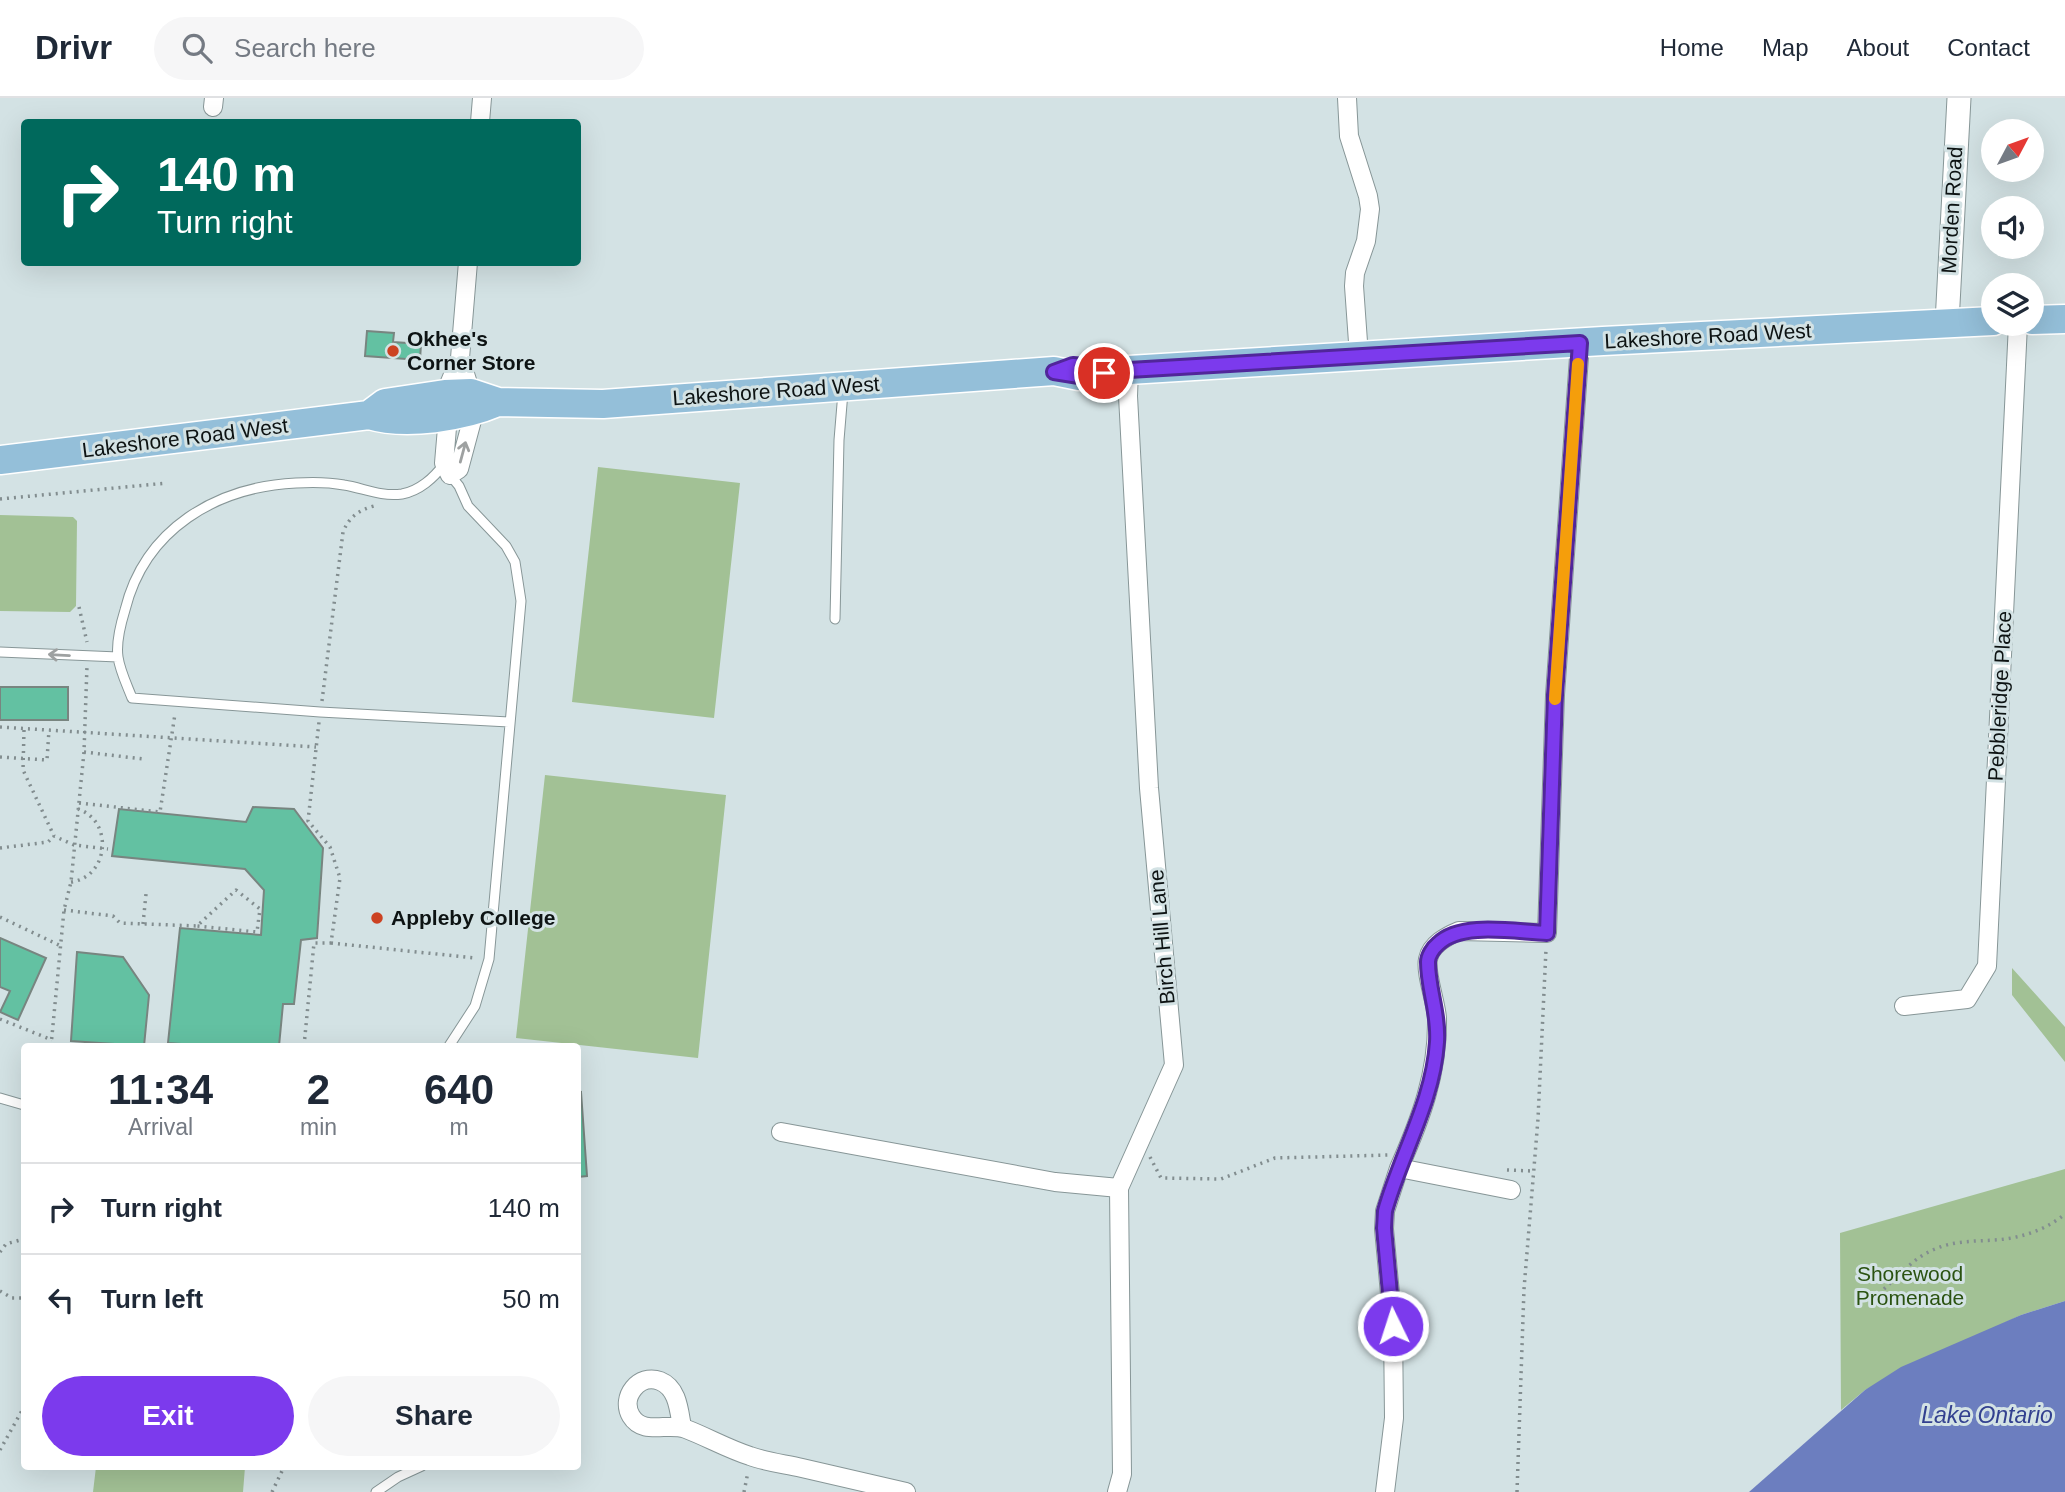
<!DOCTYPE html>
<html lang="en">
<head>
<meta charset="utf-8">
<style>
	:root { --surface:#fff; --page:#f6f6f7; --text:#1f2937; --muted:#747a83; --line:#e0e1e3; --accent:#7c3aed }
	body { margin:0; font-family:Helvetica,sans-serif; background:var(--page); color:var(--text); height:100vh; display:flex; flex-direction:column; font-size:26px; white-space:nowrap }
	* { box-sizing:border-box; margin:0 }
	p { font-size:23px; color:var(--muted) }
	.icon { flex:none; width:38px; height:38px; fill:none; stroke:currentColor; stroke-width:2; stroke-linecap:round; stroke-linejoin:round }
	.map { position:relative; flex:1; overflow:hidden }
	.side { position:absolute; left:21px; top:945px; width:560px; height:427px; display:flex; flex-direction:column; background:var(--surface); border-radius:7px; box-shadow:0 7px 28px #0002 }
	.side>* { flex:none }
	.banner { position:absolute; left:21px; top:21px; width:560px; height:147px; border-radius:7px; box-shadow:0 7px 28px #0002; background:#00695c; color:#fff; overflow:hidden }
	.needle { width:46px; rotate:49deg }
	.tools { position:absolute; left:1981px; top:21px; display:grid; gap:14px }
	.tools a { display:grid; place-items:center; width:63px; height:63px; border-radius:50%; background:var(--surface); box-shadow:0 7px 28px #0002; font-size:35px }
	.pin { position:absolute; display:grid; place-items:center; width:60px; height:60px; color:#fff; margin:-30px; border:4px solid #fff; border-radius:50%; box-shadow:0 2px 7px #0007 }
	.me { position:absolute; width:77px; margin:-38px; rotate:356deg; stroke-linejoin:round; filter:drop-shadow(0 0 5px #0008) }
	.turn { display:flex; align-items:center; gap:24px; height:147px; padding:0 21px; font-size:32px }
	.turn .icon { width:91px; height:91px; stroke-width:2.5 }
	.turn b { display:block; font-size:49px; line-height:60px }
	.eta { display:flex; justify-content:space-evenly; align-items:center; height:119px; text-align:center }
	.eta b { font-size:42px; font-weight:600; line-height:49px }
	.cta { display:flex; gap:14px; margin-top:auto; padding:14px 21px }
	.cta a { flex:1; height:80px; border-radius:42px; background:var(--accent); color:#fff; font-size:28px; font-weight:600; line-height:80px; text-align:center }
	.cta a+a { background:var(--page); color:var(--text) }
	ul { padding:0; list-style:none }
	li { display:flex; align-items:center; gap:21px; height:91px; padding:0 21px; border-top:2px solid var(--line) }
	li div { flex:1 }
	li b { display:block; font-size:26px }
	li em { font-style:normal }
	header { display:flex; align-items:center; gap:42px; box-sizing:border-box; height:98px; padding:0 35px; background:var(--surface); border-bottom:2px solid var(--line) }
	header strong { font-size:33px }
	nav { display:flex; gap:38px; margin-inline-start:auto; font-size:24px }
	.search { width:490px; height:63px; background:var(--page); display:flex; align-items:center; gap:18px; box-sizing:border-box; padding:0 24px; border-radius:38px; color:var(--muted); font-size:26px }
	.map>svg:first-child { display:block }
	.green { fill:#a2c195 }
	.water { fill:#6c7ebf }
	.building { fill:#63c1a2; stroke:#788580; stroke-width:2 }
	.lines { fill:none; stroke-linecap:round; stroke-linejoin:round }
	.service-casing { stroke:#879697; stroke-width:11 }
	.minor-casing { stroke:#879697; stroke-width:20 }
	.tertiary-casing { stroke:#879697; stroke-width:25 }
	.primary-casing { stroke:#fff; stroke-width:31 }
	.path { stroke:#828d8f; stroke-width:3.5; stroke-dasharray:2 5; stroke-linecap:butt }
	.service { stroke:#fff; stroke-width:9 }
	.minor { stroke:#fff; stroke-width:18 }
	.tertiary { stroke:#fff; stroke-width:23 }
	.primary { stroke:#94bfd9; stroke-width:28 }
	.oneway { stroke:#9ea1a1 }
	.route-casing { stroke:#51269a; stroke-width:18 }
	.route { stroke:#7c3aed; stroke-width:12 }
	.slow { stroke:#f59e0b; stroke-width:12 }
	.poi-dot { fill:#cc4222; stroke:#d3e2e4; stroke-width:2.5 }
	.labels { text-anchor:middle; stroke-width:6; stroke-linejoin:round; paint-order:stroke }
	.street-label { font-size:21px; fill:#0d1313; stroke:#d3e2e4 }
	.poi-label { font-size:21px; font-weight:bold; fill:#0d1313; stroke:#d3e2e4; text-anchor:start }
	.park-label { font-size:21px; fill:#2a5210; stroke:#d3e2e4 }
	.water-label { font-size:23px; font-style:italic; fill:#32408f; stroke:#d3e2e4 }
</style>
</head>
<body>
<header>
<strong>Drivr</strong>
<div class="search"><svg class="icon" aria-label="search" viewBox="0 0 24 24"><circle cx="10" cy="10" r="6"/><path d="M15 15l6 6"/></svg>Search here</div>
<nav><a>Home</a><a>Map</a><a>About</a><a>Contact</a></nav>
</header>
<div class="map">
<svg width="2065" height="1394" viewBox="0 0 2065 1394">
	<rect width="100%" height="100%" fill="#d3e2e4"/>
	<path class="green" d="M598,369L740,385L714,620L572,604Z
		M0,417L73,419L77,423L76,508L70,514L0,513Z
		M545,677L726,697L698,960L516,940Z
		M2012,870L2065,929V964L2012,897Z
		M2065,1071V1203L2021,1217L1865,1292L1841,1312L1840,1135Z
		M96,1369V1368L245,1369L243,1394H93Z"/>
	<path class="water" d="M2065,1203V1394H1749L1865,1292L1901,1269L2021,1217Z"/>
	<path class="building" d="M367,233L394,235L393,244L421,246L420,262L365,258Z
		M0,589H68V622H0Z
		M253,709L294,711L323,750L317,840L301,842L294,906H283L279,948H207L168,945L180,830L261,837L264,792L245,771L112,758L119,711L246,724Z
		M0,840L46,860L18,922L0,914L10,893L0,889Z
		M77,854L123,859L149,897L144,948L71,943Z
		M581,994L587,1078L578,1079V995Z"/>
	<g class="lines">
		<g class="service-casing">
			<path id="service" d="M444,366C434,380 419,393 402,396C381,399 363,390 344,387C328,384 312,384 296,385C216,389 145,431 125,512C121,525 116,545 118,559C120,573 127,587 132,600L320,614L509,624
				M835,521L839,342L843,294
				M0,554L118,559
				M449,948L475,908L489,861L521,503L515,464L506,448L468,408L459,388L450,377
				M0,1000L24,1007
				M376,1394L398,1379L422,1368"/>
		</g>
		<g class="minor-casing">
			<path id="minor" d="M1347,0L1349,38L1368,98L1370,111L1366,143L1355,175L1354,188L1359,258
				M213,9L214,0
				M480,24L482,0
				M460,260L471,295L474,315L459,371L450,377L444,365L448,318L445,296L460,260L468,164
				M1904,908L1967,901L1987,868L2018,226
				M781,1034L1055,1084L1119,1090
				M1511,1092L1399,1070C1421,1020 1438,975 1437,920C1436,904 1425,875 1428,861C1431,846 1447,838 1459,833L1547,835L1555,597L1580,245
				M682,1329C679,1313 678,1290 660,1283C639,1275 620,1299 631,1318C643,1338 668,1324 686,1331C707,1339 728,1351 750,1358C766,1364 785,1366 802,1370C837,1378 872,1386 906,1394
				M1117,1394L1122,1376L1119,1090L1174,967L1149,690L1128,298L1129,272
				M1385,1394L1394,1320L1393,1228L1384,1131L1385,1113L1399,1070"/>
		</g>
		<g class="tertiary-casing">
			<path id="tertiary" d="M1947,225L1959,0"/>
		</g>
		<g class="primary-casing">
			<path id="primary" d="M2032,222L2065,221
				M369,317L385,305L445,296L471,295L498,304L603,306L1054,273L1079,278L1129,272L1603,243L1993,223
				M0,362L369,317C406,328 463,319 498,304"/>
		</g>
		<path class="path" d="M0,401L167,385
			M79,509L87,544
			M322,603L343,434C349,419 359,412 374,408
			M0,629L316,649
			M24,632L23,672L54,738L74,747L108,751
			M84,654L143,661
			M0,659L47,662L49,632
			M79,705L160,714L175,616
			M0,750L48,744L54,738
			M71,784C109,779 114,723 78,711
			M64,812L113,818L120,825L197,828L236,792L260,811L257,834L197,828
			M0,819L61,848
			M143,826L146,796
			M331,845L475,860
			M0,921L52,942
			M51,948L64,812L71,784L84,654L87,568
			M304,948L314,845H331L340,780L330,749L308,723L319,624
			M1150,1059L1161,1080L1221,1081L1275,1060L1388,1057
			M1507,1072L1532,1073
			M0,1154L6,1146L24,1141
			M1884,1191C1900,1176 1915,1159 1935,1151C1958,1141 1982,1144 2005,1141C2027,1138 2048,1130 2065,1116
			M0,1193L12,1200H24
			M0,1352L24,1309
			M272,1394L282,1373
			M744,1394L748,1374
			M1517,1394L1524,1191L1538,1021L1546,851"/>
		<use href="#service" class="service"/>
		<use href="#minor" class="minor"/>
		<use href="#tertiary" class="tertiary"/>
		<use href="#primary" class="primary"/>
	</g>
	<defs><path id="oneway-shaft" d="M-6 0H5M1.5-3L5.5 0L1.5 3" fill="none" stroke-width="1.6" stroke-linecap="round" stroke-linejoin="round" transform="scale(1.75)"/></defs>
	<g class="oneway">
		<use href="#oneway-shaft" transform="translate(463 354) rotate(-75)"/>
		<use href="#oneway-shaft" transform="translate(59 557) rotate(-177)"/>
	</g>
	<g class="lines">
		<g class="route-casing">
			<path id="route" d="M1104,275L1079,278L1054,274L1073,267L1129,272L1580,245L1555,597L1547,835C1516,834 1461,823 1438,846C1433,850 1428,858 1428,864C1428,891 1439,915 1437,944C1433,1004 1401,1056 1385,1113L1384,1130L1393,1228"/>
		</g>
		<use href="#route" class="route"/>
		<path class="slow" d="M1555,601L1578,266"/>
	</g>
	<g class="poi-dot">
		<circle cx="393" cy="253" r="7"/>
		<circle cx="377" cy="820" r="7"/>
	</g>
	<g class="labels">
		<g class="street-label">
			<text transform="translate(1952 112) rotate(-87)" y="7">Morden Road</text>
			<text transform="translate(1708 238) rotate(-3)" y="7">Lakeshore Road West</text>
			<text transform="translate(776 293) rotate(-4)" y="7">Lakeshore Road West</text>
			<text transform="translate(185 340) rotate(-7)" y="7">Lakeshore Road West</text>
			<text transform="translate(2000 598) rotate(-87)" y="7">Pebbleridge Place</text>
			<text transform="translate(1162 839) rotate(-95)" y="7">Birch Hill Lane</text>
		</g>
		<g class="poi-label">
			<text x="407" y="248">Okhee's<tspan x="407" dy="24">Corner Store</tspan></text>
			<text x="391" y="827">Appleby College</text>
		</g>
		<g class="park-label">
			<text x="1910" y="1183">Shorewood<tspan x="1910" dy="24">Promenade</tspan></text>
		</g>
		<g class="water-label">
			<text x="1987" y="1325">Lake Ontario</text>
		</g>
	</g>
</svg>
<div class="tools">
<a><svg class="needle" viewBox="-14 -14 28 28"><path d="M0-13l5 13h-10z" fill="#e53935"/><path d="M0 13l5-13h-10z" fill="#747a83"/></svg></a>
<a><svg class="icon" aria-label="sound" viewBox="0 0 24 24"><path d="M4 9h4l5-4v14l-5-4H4zM17 9q2 3 0 6"/></svg></a>
<a><svg class="icon" aria-label="layers" viewBox="0 0 24 24"><path d="M12 4l9 5-9 5-9-5zM3 14l9 5 9-5"/></svg></a>
</div>
<div class="pin" style="left:1104px;top:275px;background:#d93025"><svg class="icon" aria-label="arrive" viewBox="0 0 24 24"><path d="M6 21V4h12l-3 4 3 4H6"/></svg></div>
<svg class="me" style="left:1393px;top:1228px" viewBox="-20 -20 40 40"><circle r="17" fill="#7c3aed" stroke="#fff" stroke-width="3"/><path d="M0-11L8 9 0 5-8 9z" fill="#fff"/></svg>
<div class="banner">
<div class="turn"><svg class="icon" aria-label="right" viewBox="0 0 24 24"><path d="M7 20v-9h11M14 6l5 5-5 5"/></svg><div><b>140 m</b>Turn right</div></div>
</div>
<section class="side">
<div class="eta">
<div><b>11:34</b><p>Arrival</p></div>
<div><b>2</b><p>min</p></div>
<div><b>640</b><p>m</p></div>
</div>
<ul>
<li><svg class="icon" aria-label="right" viewBox="0 0 24 24"><path d="M7 20v-9h11M14 6l5 5-5 5"/></svg><div><b>Turn right</b></div><em>140 m</em></li>
<li><svg class="icon" aria-label="left" viewBox="0 0 24 24"><path d="M17 20v-9H6M10 6l-5 5 5 5"/></svg><div><b>Turn left</b></div><em>50 m</em></li>
</ul>
<div class="cta"><a>Exit</a><a>Share</a></div>
</section>
</div>
</body>
</html>
